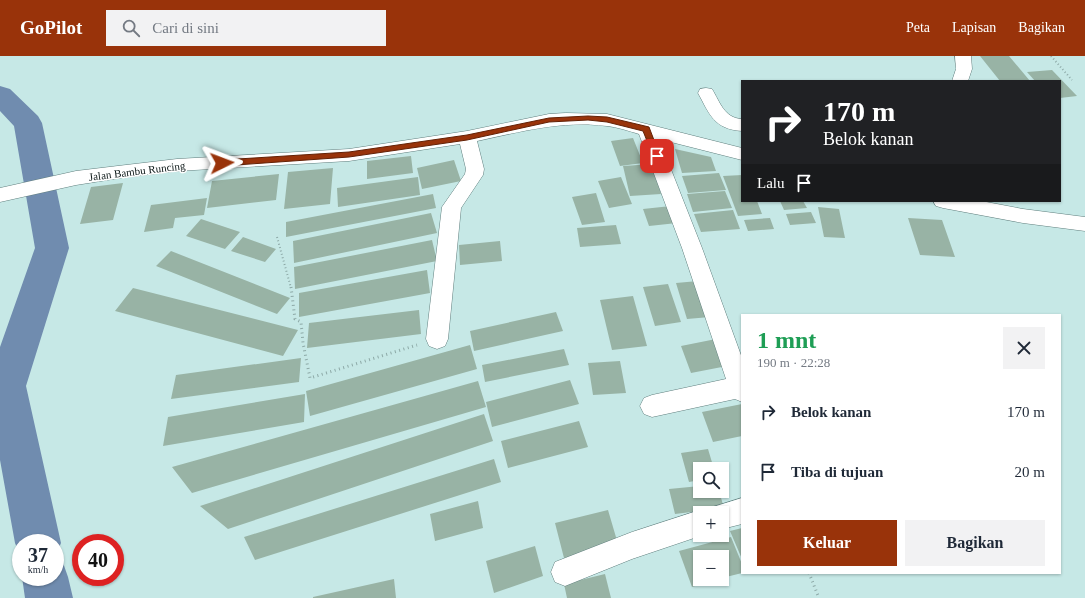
<!DOCTYPE html>
<html lang="id">
<head>
<meta charset="utf-8">
<style>
	:root { --surface:#fff; --page:#f2f2f3; --text:#1f2937; --muted:#747a83; --accent:#99330a }
	body { margin:0; font-family:"Times New Roman",serif; background:var(--page); color:var(--text); height:100vh; display:flex; flex-direction:column; font-size:15px; white-space:nowrap }
	* { box-sizing:border-box; margin:0 }
	p { font-size:13px; color:var(--muted) }
	.icon { flex:none; width:22px; height:22px; fill:none; stroke:currentColor; stroke-width:2; stroke-linecap:round; stroke-linejoin:round }
	.map { position:relative; flex:1; overflow:hidden }
	.side { position:absolute; left:741px; top:258px; width:320px; height:260px; display:flex; flex-direction:column; background:var(--surface); border-radius:0px; box-shadow:0 1px 3px #0004 }
	.side>* { flex:none }
	.hud { position:absolute; left:741px; top:24px; width:320px; height:122px; border-radius:0px; box-shadow:0 1px 3px #0004; background:#202124; color:#fff; overflow:hidden }
	.fabs { position:absolute; left:693px; top:406px; display:grid; gap:8px }
	.fabs a { display:grid; place-items:center; width:36px; height:36px; border-radius:0px; background:var(--surface); box-shadow:0 1px 3px #0004; font-size:20px }
	.speed { position:absolute; left:12px; top:478px; display:flex; gap:8px; font-size:20px; font-weight:700; text-align:center }
	.speed>* { display:grid; place-content:center; width:52px; height:52px; border-radius:50%; background:var(--surface); box-shadow:0 1px 3px #0004; line-height:1 }
	.speed small { font-size:10px; font-weight:400 }
	.speed .limit { border:6px solid #d22; background:#fff; color:#111 }
	.pin { position:absolute; display:grid; place-items:center; width:34px; height:34px; color:#fff; margin:-17px; border-radius:8px; box-shadow:0 2px 6px #0006 }
	.me { position:absolute; width:44px; margin:-22px; rotate:87deg; stroke-linejoin:round; filter:drop-shadow(0 0 3px #0008) }
	.turn { display:flex; align-items:center; gap:14px; height:84px; padding:0 16px; font-size:18px }
	.turn .icon { width:52px; height:52px; stroke-width:2.5 }
	.turn b { display:block; font-size:28px; line-height:34px }
	.then { display:flex; align-items:center; height:38px; padding:0 16px; background:#0003; gap:8px; font-size:15px }
	.round { display:grid; place-items:center; flex:none; width:42px; height:42px; border-radius:0px; background:var(--page) }
	.overview { display:flex; align-items:center; justify-content:space-between; height:68px; padding:0 16px }
	h1 { font-size:24px; font-weight:600; line-height:30px; color:#1e9e55 }
	.button { display:flex; gap:8px; margin-top:auto; padding:8px 16px }
	.button a { flex:1; height:46px; border-radius:0px; background:var(--accent); color:#fff; font-size:16px; font-weight:600; line-height:46px; text-align:center }
	.button a+a { background:var(--page); color:var(--text) }
	ul { padding:0; list-style:none }
	li { display:flex; align-items:center; gap:12px; height:60px; padding:0 16px }
	li div { flex:1 }
	li b { display:block; font-size:15px }
	li em { font-style:normal }
	header { display:flex; align-items:center; gap:24px; box-sizing:border-box; height:56px; padding:0 20px; background:var(--accent); color:#fff }
	header strong { font-size:19px }
	nav { display:flex; gap:22px; margin-inline-start:auto; font-size:14px }
	.search { width:280px; height:36px; background:var(--page); display:flex; align-items:center; gap:10px; box-sizing:border-box; padding:0 14px; border-radius:0px; color:var(--muted); font-size:15px }
	.map>svg:first-child { display:block }
	.lines { fill:none; stroke-linecap:round; stroke-linejoin:round }
	.river { fill:#708caf; fill-rule:evenodd }
	.building { fill:#98b3a5 }
	.minor-casing { stroke:#607f7e; stroke-width:1 }
	.path-far1 { stroke:#8da9a7; stroke-width:2; stroke-dasharray:1 2.5; stroke-linecap:butt }
	.path { stroke:#8da9a7; stroke-width:3; stroke-dasharray:1 3.5; stroke-linecap:butt }
	.minor { fill:#fff; fill-rule:evenodd }
	.route { fill:#99330a; stroke:#632106 }
	.labels { text-anchor:middle; stroke-width:3; stroke-linejoin:round; paint-order:stroke }
	.street-label { font-size:11px; fill:#0b1717; stroke:#fff }
</style>
</head>
<body>
<header>
<strong>GoPilot</strong>
<div class="search"><svg class="icon" aria-label="search" viewBox="0 0 24 24"><circle cx="10" cy="10" r="6"/><path d="M15 15l6 6"/></svg>Cari di sini</div>
<nav><a>Peta</a><a>Lapisan</a><a>Bagikan</a></nav>
</header>
<div class="map">
<svg width="1085" height="542" viewBox="0 0 1085 542">
	<rect width="100%" height="100%" fill="#c6e8e6"/>
	<g class="lines">
		<path class="river" d="M0,30L10,33L38,60L42,67L69,192L26,330L61,487L55,501V487H21V501L15,487L0,404V291L35,192L14,70L0,55Z
			M55,502L62,504L68,521L73,542H25L22,521H55Z"/>
	</g>
	<path class="building" d="M980,0H1009L1030,25H1000Z
		M1052,14L1077,40L1060,42V25H1035L1027,16Z
		M633,82L643,107L620,110L611,85Z
		M675,93L711,101L716,115L682,117Z
		M411,100L413,117L367,123V105Z
		M454,104L461,125L422,133L417,112Z
		M653,108L661,138L630,140L623,110Z
		M333,112L330,148L284,153L288,116Z
		M719,117L726,134L688,137L682,120Z
		M279,118L276,144L207,152L212,125Z
		M742,119V145H757L762,158L738,160L723,120Z
		M418,121L420,139L338,151L337,132Z
		M621,121L632,148L609,152L598,125Z
		M123,127L113,164L80,168L91,131Z
		M725,135L732,152L693,156L687,138Z
		M596,137L605,166L582,169L572,141Z
		M433,138L436,152L286,181V166Z
		M207,142L204,159L175,162L173,172L144,176L151,149Z
		M780,145H803L807,152L784,154Z
		M671,150L677,167L649,170L643,153Z
		M818,151L839,153L845,182L824,181Z
		M733,154L740,173L701,176L694,158Z
		M811,156L816,167L790,169L786,158Z
		M431,157L437,177L294,207L293,185Z
		M770,162L774,173L748,175L744,164Z
		M908,162L942,164L955,201L920,199Z
		M201,163L240,176L225,193L186,180Z
		M616,169L621,188L580,191L577,172Z
		M243,181L276,193L265,206L231,195Z
		M432,184L437,205L295,233L294,211Z
		M500,185L502,205L460,209L459,189Z
		M171,195L290,242L277,258L156,210Z
		M427,214L430,237L299,261V237Z
		M698,225L710,261L687,263L676,227Z
		M668,228L681,266L655,270L643,231Z
		M133,232L298,274L283,300L115,255Z
		M633,240L647,290L612,294L600,244Z
		M419,254L421,278L307,292L309,267Z
		M556,256L563,275L474,295L470,275Z
		M716,283L727,310L691,317L681,290Z
		M470,289L477,313L310,360L306,335Z
		M564,293L569,309L485,326L482,309Z
		M301,302L299,326L171,343L176,319Z
		M620,305L626,337L593,339L588,307Z
		M570,324L579,348L492,371L486,346Z
		M478,325L486,351L192,437L172,411Z
		M305,338L304,366L163,390L168,361Z
		M742,348V380L713,386L702,356Z
		M484,358L493,385L228,473L200,450Z
		M579,365L588,391L508,412L501,385Z
		M708,393L714,413H700V424L689,426L681,397Z
		M494,403L501,426L255,504L244,481Z
		M700,430V435H719L724,452L675,458L669,433Z
		M478,445L483,472L435,485L430,458Z
		M608,454L618,488L564,502L555,467Z
		M742,472V503L730,475Z
		M731,481L742,508V517L722,522V501H700V523H718L692,531L679,495Z
		M535,490L543,520L494,537L486,505Z
		M605,518L611,542H567L564,528Z
		M394,523L396,542H313V541Z"/>
	<g class="lines">
		<g class="minor-casing">
			<path id="minor" d="M955,0H971L972,13L968,25H952L956,13Z
				M706,32L712,33C720,46 724,62 742,63V75C714,73 710,59 698,37L700,33Z
				M566,57L607,58L742,92V104L659,83L702,192L742,302V346L735,343L652,361L644,358L640,350L644,342L652,339L726,323L682,192L639,78C629,75 617,71 607,70C562,64 520,76 477,85L484,113L483,119L461,152L448,283L445,290L437,293L429,290L426,283L442,151L465,118L466,113L460,88L349,105L177,115L126,121L76,129L0,146V132L76,115L126,109L177,103L349,93L467,75L549,58Z
				M933,145H981L1023,153L1085,161V175L1023,167L943,152L936,150Z
				M742,442V468L722,473V457H710L713,451Z
				M700,454L708,457H700V479H703L632,503L565,530L555,526L551,516L555,506L632,476Z"/>
		</g>
		<path class="path-far1" d="M1051,0L1072,24
			M277,181L291,232"/>
		<path class="path" d="M291,231L295,263L301,266L303,287L310,322L417,289
			M809,517L819,542"/>
		<use href="#minor" class="minor"/>
	</g>
	<path class="route" d="M588,60L607,61L649,71L660,100L659,102H654L643,75L607,66L588,64L549,66L467,84L349,101L222,110L219,107L222,104L349,96L467,79L549,62Z"/>
	<g class="labels">
		<g class="street-label">
			<text transform="translate(137 115) rotate(-7)" y="4">Jalan Bambu Runcing</text>
		</g>
	</g>
</svg>
<div class="fabs">
<a><svg class="icon" aria-label="search" viewBox="0 0 24 24"><circle cx="10" cy="10" r="6"/><path d="M15 15l6 6"/></svg></a>
<a>+</a>
<a>−</a>
</div>
<div class="speed"><div>37<small>km/h</small></div><div class="limit">40</div></div>
<div class="pin" style="left:657px;top:100px;background:#d93025"><svg class="icon" aria-label="arrive" viewBox="0 0 24 24"><path d="M6 21V4h12l-3 4 3 4H6"/></svg></div>
<svg class="me" style="left:222px;top:107px" viewBox="-20 -20 40 40"><path d="M0-17L14 15 0 8-14 15z" fill="#99330a" stroke="#fff" stroke-width="4"/></svg>
<div class="hud">
<div class="turn"><svg class="icon" aria-label="right" viewBox="0 0 24 24"><path d="M7 20v-9h11M14 6l5 5-5 5"/></svg><div><b>170 m</b>Belok kanan</div></div>
<div class="then">Lalu<svg class="icon" aria-label="arrive" viewBox="0 0 24 24"><path d="M6 21V4h12l-3 4 3 4H6"/></svg></div>
</div>
<section class="side">
<div class="overview"><div><h1>1 mnt</h1><p>190 m · 22:28</p></div><a class="round"><svg class="icon" aria-label="close" viewBox="0 0 24 24"><path d="M6 6l12 12M18 6L6 18"/></svg></a></div>
<ul>
<li><svg class="icon" aria-label="right" viewBox="0 0 24 24"><path d="M7 20v-9h11M14 6l5 5-5 5"/></svg><div><b>Belok kanan</b></div><em>170 m</em></li>
<li><svg class="icon" aria-label="arrive" viewBox="0 0 24 24"><path d="M6 21V4h12l-3 4 3 4H6"/></svg><div><b>Tiba di tujuan</b></div><em>20 m</em></li>
</ul>
<div class="button"><a>Keluar</a><a>Bagikan</a></div>
</section>
</div>
</body>
</html>
